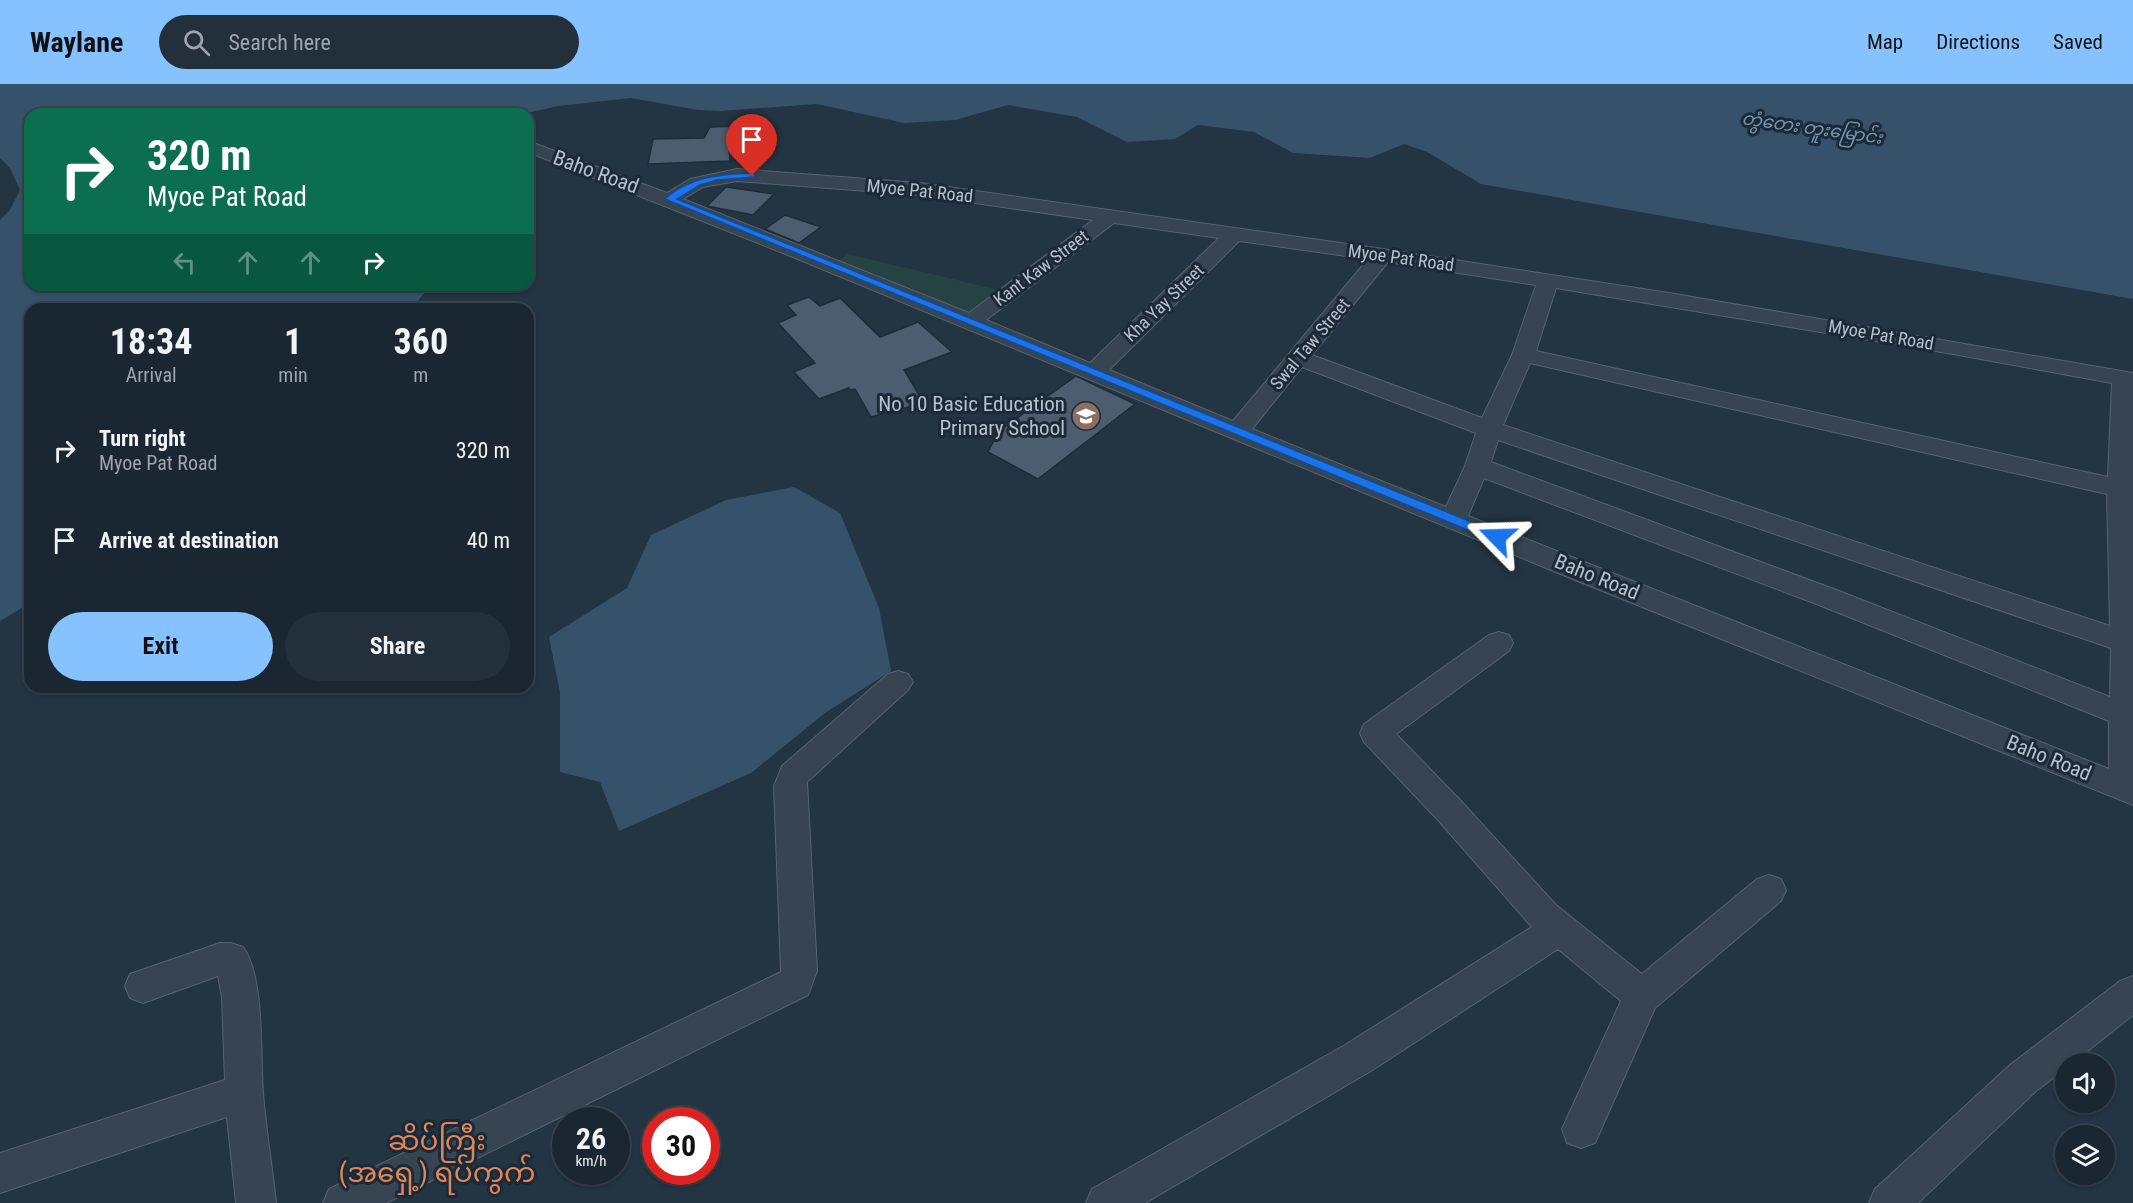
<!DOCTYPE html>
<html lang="en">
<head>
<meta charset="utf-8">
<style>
	:root { --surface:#1a2732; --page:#232f3a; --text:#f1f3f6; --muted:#9fa5ac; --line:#38444d; --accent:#86c2ff }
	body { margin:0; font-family:"Roboto Condensed","Noto Sans Myanmar",sans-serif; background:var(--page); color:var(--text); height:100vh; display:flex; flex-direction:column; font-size:22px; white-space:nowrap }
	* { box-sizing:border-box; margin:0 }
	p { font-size:20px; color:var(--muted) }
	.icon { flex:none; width:33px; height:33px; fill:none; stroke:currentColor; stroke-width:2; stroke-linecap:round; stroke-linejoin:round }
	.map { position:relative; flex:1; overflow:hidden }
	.side { position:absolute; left:24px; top:219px; width:510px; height:390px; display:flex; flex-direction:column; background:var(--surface); border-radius:18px; box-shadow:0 2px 4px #0004,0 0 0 2px var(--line) }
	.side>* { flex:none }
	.guide { position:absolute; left:24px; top:24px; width:510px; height:183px; border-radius:18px; box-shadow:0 2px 4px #0004,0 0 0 2px var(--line); background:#0b6e4f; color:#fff; overflow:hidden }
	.fabs { position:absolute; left:2055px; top:969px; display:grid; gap:12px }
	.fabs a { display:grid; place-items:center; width:60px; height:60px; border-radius:50%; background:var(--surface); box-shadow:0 2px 4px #0004,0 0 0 2px var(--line); font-size:30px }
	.speed { position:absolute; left:552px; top:1023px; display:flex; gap:12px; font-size:30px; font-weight:700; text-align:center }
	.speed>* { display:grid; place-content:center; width:78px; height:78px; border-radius:50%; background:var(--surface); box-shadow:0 2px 4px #0004,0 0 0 2px var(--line); line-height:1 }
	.speed small { font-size:15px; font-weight:400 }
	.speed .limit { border:9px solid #d22; background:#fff; color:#111 }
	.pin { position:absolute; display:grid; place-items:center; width:51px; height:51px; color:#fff; margin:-62px -26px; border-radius:50% 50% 50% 0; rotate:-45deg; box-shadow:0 0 6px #0007 }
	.pin .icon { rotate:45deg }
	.me { position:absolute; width:66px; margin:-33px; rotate:292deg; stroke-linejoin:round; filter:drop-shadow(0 0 4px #0008) }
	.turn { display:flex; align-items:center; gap:21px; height:126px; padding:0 24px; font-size:27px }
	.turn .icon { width:78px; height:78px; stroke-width:2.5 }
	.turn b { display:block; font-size:42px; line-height:51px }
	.lanes { display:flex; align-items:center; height:57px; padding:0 24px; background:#0003; justify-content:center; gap:30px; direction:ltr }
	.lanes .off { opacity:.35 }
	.eta { display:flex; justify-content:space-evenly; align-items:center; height:102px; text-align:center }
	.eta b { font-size:36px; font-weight:700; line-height:42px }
	.button { display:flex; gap:12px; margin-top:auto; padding:12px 24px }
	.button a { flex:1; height:69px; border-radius:36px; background:var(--accent); color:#111; font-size:24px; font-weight:700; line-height:69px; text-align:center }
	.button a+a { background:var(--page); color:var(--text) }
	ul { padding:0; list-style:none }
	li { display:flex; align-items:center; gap:18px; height:90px; padding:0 24px }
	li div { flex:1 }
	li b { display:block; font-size:22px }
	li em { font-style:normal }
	header { display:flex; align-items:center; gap:36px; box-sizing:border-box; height:84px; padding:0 30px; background:var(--accent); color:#111 }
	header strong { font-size:28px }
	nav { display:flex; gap:33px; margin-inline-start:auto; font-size:21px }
	.search { width:420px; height:54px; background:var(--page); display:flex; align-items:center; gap:15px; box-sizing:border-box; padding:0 21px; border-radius:33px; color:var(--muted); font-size:22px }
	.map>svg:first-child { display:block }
	.green { fill:#254343 }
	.water { fill:#35526a }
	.building { fill:#4b5d6e; stroke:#1e2c39; stroke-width:1.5 }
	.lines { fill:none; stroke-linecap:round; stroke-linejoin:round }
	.street-casing { stroke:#55636f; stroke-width:2 }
	.street { fill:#374552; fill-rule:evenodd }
	.route { fill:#1a73e8; stroke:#114b97; stroke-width:1.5 }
	.labels { text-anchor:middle; stroke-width:6; stroke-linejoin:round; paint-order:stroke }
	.far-water-label { font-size:18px; font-style:italic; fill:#7195b2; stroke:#1c2a37 }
	.far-street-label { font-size:18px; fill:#b4c0cc; stroke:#1c2a37 }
	.street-label { font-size:21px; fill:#b4c0cc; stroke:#1c2a37 }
	.poi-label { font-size:21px; fill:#b4c0cc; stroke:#1c2a37; text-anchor:end }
	.near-quarter-label { font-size:28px; fill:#df865b; stroke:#1c2a37 }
</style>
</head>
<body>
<header>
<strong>Waylane</strong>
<div class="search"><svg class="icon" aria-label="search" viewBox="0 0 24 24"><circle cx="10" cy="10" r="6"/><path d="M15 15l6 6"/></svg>Search here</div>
<nav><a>Map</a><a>Directions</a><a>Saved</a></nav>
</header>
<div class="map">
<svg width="2133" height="1119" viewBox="0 0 2133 1119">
	<rect width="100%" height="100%" fill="#233442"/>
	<path class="green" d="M848,170L999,206L967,231L836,179Z"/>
	<path class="water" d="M0,0H2133V215L1481,100L1427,68L1404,60L1370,74L1293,69L1254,48L1198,41L1175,55L1127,58L1077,33L1008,21L955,36L904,39L817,20L720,27L698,26L631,14L558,22L523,30H30V201H431L411,225H30V519L0,537V136L10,126L20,106L10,84L0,74Z
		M794,403L840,429L879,524L891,587L825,629L751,689L619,747L600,698L560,688V609L549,553L627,504L651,451L726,416Z"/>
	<path class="building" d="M740,42L729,59L730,77L648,80L653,55L704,54L710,43Z
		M726,103L774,110L753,131L707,122Z
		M785,131L821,143L799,159L765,145Z
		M809,213L820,222L840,214L880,253L918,238L952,268L904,286L924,319L871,333L855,305L850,306L849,304L819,315L794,288L815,279L778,239L796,231L787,221Z
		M1076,292L1135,320L1038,395L988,368L999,347Z"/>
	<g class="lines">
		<g class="street-casing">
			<path id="street" d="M528,57L667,109L690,95L737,85L920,99L1383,165L1669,209L2133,289V721L1563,491L788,171L528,68ZM737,97L920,111L1093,136L969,229L683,115L703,103ZM1114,139L1219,154L1090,279L986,236ZM1239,157L1368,175L1233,337L1109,286ZM1388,178L1536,201L1512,271L1482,334L1312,271ZM1556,204L1953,270L2112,299L2108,393L1536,267ZM1530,279L2107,410L2110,542L1503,341ZM1302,283L1476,349L1465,382L1446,423L1252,345ZM1498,356L2111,564L2110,613L1839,507L1491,378ZM1484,394L1819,521L2109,637V685L1468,432Z
				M1499,548L1509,551L1513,559L1509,567L1396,650L1460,716L1556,821L1642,890L1757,795L1769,791L1781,795L1786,806L1781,817L1655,924L1595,1059L1581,1064L1567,1059L1562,1045L1621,917L1558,865L1371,987L1145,1119H1086L1092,1105L1345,961L1532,843L1438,736L1364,658L1360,649L1364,640L1489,551Z
				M898,587L908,590L913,598L908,606L807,698L817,887L808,911L386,1119H323L329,1105L781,888L774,702L782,682L888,590Z
				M220,859H231L243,863C265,892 260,972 263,1009C266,1046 272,1082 276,1119H236L227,1033L0,1109V1069L225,996L222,913L218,892L143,919L130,914L125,902L130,890Z
				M2133,892V931L2071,980H2066V984L2036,1007L1918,1119H1869L1875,1105L2010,981L2120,897Z"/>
		</g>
		<use href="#street" class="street"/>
	</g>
	<path class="route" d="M752,89L755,90V93L717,96L700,101L677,115L1501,450L1503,453L1497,458L1492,456L665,115C689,93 720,90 752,89Z"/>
	<defs>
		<g id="school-disc" transform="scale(1.5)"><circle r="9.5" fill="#8d6e63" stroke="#1c2a37"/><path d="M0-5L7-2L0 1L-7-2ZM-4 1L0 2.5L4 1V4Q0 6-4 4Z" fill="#fff"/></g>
	</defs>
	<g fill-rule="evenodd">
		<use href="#school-disc" x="1086" y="332"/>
	</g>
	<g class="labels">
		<g class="far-water-label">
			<text transform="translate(1812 44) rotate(8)" y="6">တွံတေး တူးမြောင်း</text>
		</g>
		<g class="far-street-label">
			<text transform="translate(920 107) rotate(6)" y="6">Myoe Pat Road</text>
			<text transform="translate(1401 174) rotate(8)" y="6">Myoe Pat Road</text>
			<text transform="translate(1041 184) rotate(-37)" y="6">Kant Kaw Street</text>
			<text transform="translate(1164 219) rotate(-44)" y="6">Kha Yay Street</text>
			<text transform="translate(1881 251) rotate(10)" y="6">Myoe Pat Road</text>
			<text transform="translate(1310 260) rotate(-50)" y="6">Swal Taw Street</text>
		</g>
		<g class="street-label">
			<text transform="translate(596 88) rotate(20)" y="7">Baho Road</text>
			<text transform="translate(1597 493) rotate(22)" y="7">Baho Road</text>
			<text transform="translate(2049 674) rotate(22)" y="7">Baho Road</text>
		</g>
		<g class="poi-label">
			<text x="1065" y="327">No 10 Basic Education<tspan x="1065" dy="24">Primary School</tspan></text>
		</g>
		<g class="near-quarter-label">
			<text x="437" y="1066">ဆိပ်ကြီး<tspan x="437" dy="32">(အရှေ့) ရပ်ကွက်</tspan></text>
		</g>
	</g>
</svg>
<div class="fabs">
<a><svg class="icon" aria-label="sound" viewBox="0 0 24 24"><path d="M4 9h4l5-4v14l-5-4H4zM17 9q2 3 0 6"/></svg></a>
<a><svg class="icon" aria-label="layers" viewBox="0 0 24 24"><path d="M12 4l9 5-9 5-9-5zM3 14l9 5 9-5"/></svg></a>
</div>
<div class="speed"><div>26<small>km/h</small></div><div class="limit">30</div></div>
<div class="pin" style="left:752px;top:92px;background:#d93025"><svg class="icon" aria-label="arrive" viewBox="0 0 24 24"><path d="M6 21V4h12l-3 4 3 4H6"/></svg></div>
<svg class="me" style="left:1497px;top:453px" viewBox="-20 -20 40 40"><path d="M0-17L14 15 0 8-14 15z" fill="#1a73e8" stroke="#fff" stroke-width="4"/></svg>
<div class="guide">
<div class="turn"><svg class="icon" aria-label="right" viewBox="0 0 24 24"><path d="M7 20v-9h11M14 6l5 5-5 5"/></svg><div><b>320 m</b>Myoe Pat Road</div></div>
<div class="lanes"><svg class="icon off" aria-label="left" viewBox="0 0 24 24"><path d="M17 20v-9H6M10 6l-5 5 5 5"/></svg><svg class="icon off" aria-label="ahead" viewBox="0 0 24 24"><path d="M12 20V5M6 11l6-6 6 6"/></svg><svg class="icon off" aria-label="ahead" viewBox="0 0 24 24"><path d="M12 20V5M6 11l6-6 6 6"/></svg><svg class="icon" aria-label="right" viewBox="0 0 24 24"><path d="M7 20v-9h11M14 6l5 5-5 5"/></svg></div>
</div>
<section class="side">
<div class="eta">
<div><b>18:34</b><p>Arrival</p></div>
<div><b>1</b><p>min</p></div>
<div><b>360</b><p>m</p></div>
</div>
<ul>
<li><svg class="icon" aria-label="right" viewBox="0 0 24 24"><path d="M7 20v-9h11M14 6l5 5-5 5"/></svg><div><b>Turn right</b><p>Myoe Pat Road</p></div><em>320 m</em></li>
<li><svg class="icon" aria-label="arrive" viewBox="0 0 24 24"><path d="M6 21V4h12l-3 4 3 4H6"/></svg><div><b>Arrive at destination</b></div><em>40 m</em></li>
</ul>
<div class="button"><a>Exit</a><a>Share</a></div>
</section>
</div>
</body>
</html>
